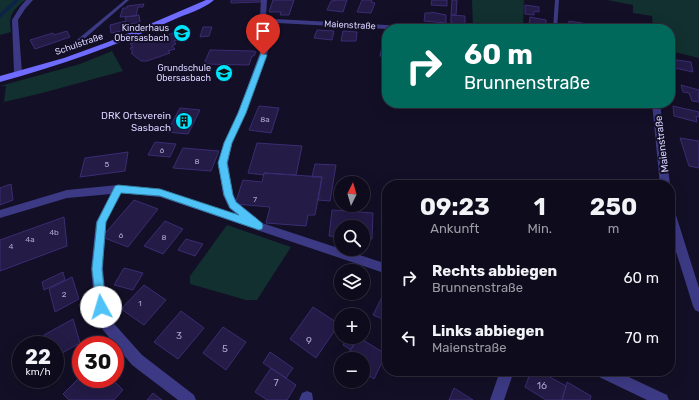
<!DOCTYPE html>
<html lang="de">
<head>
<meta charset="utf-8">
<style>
	:root { --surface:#0e0b1c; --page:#171425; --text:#f1f3f6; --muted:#9b9ba3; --line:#2e2b3b }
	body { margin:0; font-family:Rubik,sans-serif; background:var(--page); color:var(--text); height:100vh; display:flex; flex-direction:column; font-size:15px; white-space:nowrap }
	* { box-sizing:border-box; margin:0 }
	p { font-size:13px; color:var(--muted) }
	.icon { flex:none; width:22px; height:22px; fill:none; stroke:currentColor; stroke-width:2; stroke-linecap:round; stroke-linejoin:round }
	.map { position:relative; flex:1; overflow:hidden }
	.panel { position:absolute; left:382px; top:180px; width:293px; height:196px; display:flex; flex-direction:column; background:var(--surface); border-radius:16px; box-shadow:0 4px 16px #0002,0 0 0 1px var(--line) }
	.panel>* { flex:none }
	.banner { position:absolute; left:382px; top:24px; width:293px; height:84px; border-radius:16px; box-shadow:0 4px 16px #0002,0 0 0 1px var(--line); background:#00695c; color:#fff; overflow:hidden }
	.needle { width:26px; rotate:5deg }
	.buttons { position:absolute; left:334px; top:176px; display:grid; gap:8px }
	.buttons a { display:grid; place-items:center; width:36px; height:36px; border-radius:50%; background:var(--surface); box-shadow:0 4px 16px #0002,0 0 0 1px var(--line); font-size:20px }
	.speed { position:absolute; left:12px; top:336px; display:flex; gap:8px; font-size:20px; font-weight:700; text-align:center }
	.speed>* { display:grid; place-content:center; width:52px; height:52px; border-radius:50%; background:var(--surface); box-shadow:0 4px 16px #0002,0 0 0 1px var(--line); line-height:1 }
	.speed small { font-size:10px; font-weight:400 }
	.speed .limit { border:6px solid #d22; background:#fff; color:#111 }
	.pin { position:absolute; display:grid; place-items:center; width:34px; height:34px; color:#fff; margin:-41px -17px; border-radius:50% 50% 50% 0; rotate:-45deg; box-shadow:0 0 4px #0007 }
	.pin .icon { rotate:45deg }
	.me { position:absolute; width:44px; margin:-22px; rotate:354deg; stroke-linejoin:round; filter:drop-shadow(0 0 3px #0008) }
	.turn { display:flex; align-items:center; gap:14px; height:84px; padding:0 16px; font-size:18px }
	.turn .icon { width:52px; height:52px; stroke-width:2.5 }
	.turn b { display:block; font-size:28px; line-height:34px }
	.eta { display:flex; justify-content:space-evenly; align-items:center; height:68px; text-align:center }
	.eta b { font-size:24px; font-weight:700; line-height:28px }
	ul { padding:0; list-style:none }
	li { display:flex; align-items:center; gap:12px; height:60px; padding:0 16px }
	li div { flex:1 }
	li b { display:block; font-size:15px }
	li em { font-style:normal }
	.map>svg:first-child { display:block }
	.green { fill:#12302f }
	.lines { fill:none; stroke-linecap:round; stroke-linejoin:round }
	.stream { stroke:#0c2248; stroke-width:3.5 }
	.building { fill:#241b47; stroke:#3b2d73 }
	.lane { fill:#3d3a85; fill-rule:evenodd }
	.street { fill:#3d3a85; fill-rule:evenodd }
	.secondary { fill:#6f6bff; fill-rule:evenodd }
	.route { fill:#4fc3f7; stroke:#337fa1 }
	.labels { text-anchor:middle; stroke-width:4; stroke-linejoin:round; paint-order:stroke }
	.number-label { font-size:8px; fill:#aca6d1 }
	.far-street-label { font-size:9px; fill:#d9d4ff; stroke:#130f26 }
	.far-poi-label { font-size:9px; fill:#d9d4ff; stroke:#130f26; text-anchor:end }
	.poi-label { font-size:10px; fill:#d9d4ff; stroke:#130f26; text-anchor:end }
	.street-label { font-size:10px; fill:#d9d4ff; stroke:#130f26 }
	.near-number-label { font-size:10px; fill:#aca6d1 }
</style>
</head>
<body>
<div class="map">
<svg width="699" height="400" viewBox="0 0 699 400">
	<rect width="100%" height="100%" fill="#130f26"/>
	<path class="green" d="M0,0H25C12,10 8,17 11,32L0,35Z
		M472,0H524L523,29L473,28Z
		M607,0H699V58L670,51V29H653L652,16L633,13V5Z
		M112,51L123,71L42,93L4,102L6,86H0L80,64Z
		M227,225L291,247L257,300H246L190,284V276Z"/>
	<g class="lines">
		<path class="stream" d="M0,16L17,0"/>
	</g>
	<path class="building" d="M231,0H261V2L231,3Z
		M273,0H294L289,15H280L281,12H269Z
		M338,0H347L343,12L327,10L331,1Z
		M362,0H372L371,2L375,3L371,13L357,12Z
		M432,0H447V6L431,5Z
		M452,0H457L456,15H451Z
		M144,4L143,7H138L136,16L120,17L123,8H127V6Z
		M525,5L539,7V12L534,11V15L525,14Z
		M431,12L446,15V23L424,21L425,13H431Z
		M139,15L140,22L131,24L132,29L111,33L110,25L126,21L125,17Z
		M451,15L465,16V25L451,23Z
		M530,17L546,20V26L544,25V28L529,26Z
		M569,21L594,25L595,29H570V27H568Z
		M203,27H212L209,36L200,37Z
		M183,29L189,35L174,41L176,44L172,46L175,49L168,51L170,53L147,61H141L131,53L133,52L130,48L133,47L130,44L144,39L147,43L167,34L168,35Z
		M317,30L334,31L332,40L314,38Z
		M67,31L70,37L35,49L30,40L53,33L54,35Z
		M343,31L357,32L356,41H341Z
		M382,46H387V57L380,56Z
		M210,50L253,51L256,52L254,56H252L249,65L204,64Z
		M670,59L691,62L693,72L670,67Z
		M681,85L699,90V102L692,101L689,93L683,92Z
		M259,106L279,108L271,133L249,130Z
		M673,106L699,112V117L696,116L697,122L674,116Z
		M180,108L200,110L188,134L167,132Z
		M680,138L699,141V168L689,166Z
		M155,142L176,144L170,157L148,155Z
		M257,143L302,146L296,175L264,173V175L248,173Z
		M183,148L219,151L211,171L173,168Z
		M128,152L125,171L80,177L85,158Z
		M315,164L336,165L330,201L318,200L322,177H312Z
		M264,173L322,177L315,215H308L306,226L266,223L270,207L235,204L243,180L262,182Z
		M11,184L13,200L0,205V188Z
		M134,200L158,209L128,247L102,237Z
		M332,210L373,213L372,239H363V227H341V237L329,236Z
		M64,217L67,246L0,271V240Z
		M165,221L183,229L163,254L144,246Z
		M186,239L203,244L195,256L178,250Z
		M124,268L143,273L133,290L114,285Z
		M63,272L65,280L44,290L42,282Z
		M72,277L79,299L55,312L49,289Z
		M144,285L166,300L144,325L121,309Z
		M384,293L387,295V321L373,315Z
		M313,307L339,324L316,358L290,339Z
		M181,311L204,328L178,359L154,342Z
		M73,319L80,343L55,357V345H47L44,335Z
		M223,327L246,342L226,370L203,353Z
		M348,337H358L351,350L343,345Z
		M358,337L386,354L374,379L363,372V359H345Z
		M270,352L293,368L286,378L263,363Z
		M271,368L296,385L287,400H267L255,392Z
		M531,371H539L566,386L562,400H546L525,387Z
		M81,376V379H112L123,390L114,400H69L63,394Z
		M567,382L591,396L590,400H562Z
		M454,388L473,400H449Z
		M153,393L162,400H147Z"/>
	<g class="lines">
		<path class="lane" d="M125,0H129L76,46H72V44Z
			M555,0H559L557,29H553Z"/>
		<path class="street" d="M26,0H33L25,9L18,20L22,73L18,75L14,73L12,20L20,7Z
			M261,0H267L266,16L275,19L424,27L427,29H387L278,23L246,113L232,143L228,163L233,195L237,202L258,219L259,222L387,264V274L160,197L121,193L106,222L103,269L108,317L142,355L194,395L196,400H178L132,365L98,324L96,320L91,269L96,222L111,194L67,198L0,218V210L67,190L118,185L160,189L237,215L229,208L223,195L218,163L224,143L238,113L271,22L263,19L260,16Z
			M652,103H660L670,185H660Z
			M670,208L674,209L675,212L699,288V312L695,310L693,306L673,242L670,232Z
			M500,371H514L504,400H490Z
			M595,371H616L667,395L669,400H647L597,376Z
			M307,391L312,393L313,400H299L302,393Z"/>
		<path class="secondary" d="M206,0H214C204,9 186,14 173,20C117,45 59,66 0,82V76L64,58L108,42Z"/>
	</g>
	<path class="route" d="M261,53L267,55L246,113L232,143L227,163L233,195L236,202L262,223L263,226L262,229L259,230L160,196L121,193L106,222L102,269L106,307L105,311L101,313L97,311L92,269L97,222L115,186L118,185L160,189L239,215L230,208L224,195L218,163L224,143L238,113Z"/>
	<defs>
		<g id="school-disc" transform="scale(0.9)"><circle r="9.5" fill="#00e5ff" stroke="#130f26"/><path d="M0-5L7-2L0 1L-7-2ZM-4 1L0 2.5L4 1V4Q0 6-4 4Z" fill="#111"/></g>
		<g id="building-disc" transform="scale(0.9)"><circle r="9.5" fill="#00e5ff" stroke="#130f26"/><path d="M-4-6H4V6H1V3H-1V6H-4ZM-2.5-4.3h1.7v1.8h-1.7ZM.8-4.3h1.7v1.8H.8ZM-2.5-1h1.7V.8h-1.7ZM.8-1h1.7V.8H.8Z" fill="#111"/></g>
	</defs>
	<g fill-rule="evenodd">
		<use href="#school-disc" x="182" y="33"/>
		<use href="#school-disc" x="224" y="73"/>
		<use href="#building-disc" x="184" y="121"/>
	</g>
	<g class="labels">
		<g class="number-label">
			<text x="265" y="122">8a</text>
			<text x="162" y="153">6</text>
			<text x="197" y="164">8</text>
			<text x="107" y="167">5</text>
			<text x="255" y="202">7</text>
			<text x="54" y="235">4b</text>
			<text x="121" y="238">6</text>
			<text x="164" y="240">8</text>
			<text x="30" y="242">4a</text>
			<text x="11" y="249">4</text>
			<text x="64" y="297">2</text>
			<text x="140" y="306">1</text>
		</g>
		<g class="far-street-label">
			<text transform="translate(350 25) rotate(3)" y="3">Maienstraße</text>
			<text transform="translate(79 44) rotate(-19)" y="3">Schulstraße</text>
		</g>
		<g class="far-poi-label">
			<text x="169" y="31">Kinderhaus<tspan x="169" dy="10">Obersasbach</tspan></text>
			<text x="211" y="71">Grundschule<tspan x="211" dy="10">Obersasbach</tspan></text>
		</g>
		<g class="poi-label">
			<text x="171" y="119">DRK Ortsverein<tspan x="171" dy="12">Sasbach</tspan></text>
		</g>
		<g class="street-label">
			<text transform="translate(661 144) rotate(-97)" y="4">Maienstraße</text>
		</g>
		<g class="near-number-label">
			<text x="179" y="339">3</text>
			<text x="309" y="344">9</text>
			<text x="225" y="352">5</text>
			<text x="276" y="386">7</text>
			<text x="542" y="389">16</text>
		</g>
	</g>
</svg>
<div class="buttons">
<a><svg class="needle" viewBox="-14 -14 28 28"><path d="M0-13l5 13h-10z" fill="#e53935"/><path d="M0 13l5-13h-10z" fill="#9b9ba3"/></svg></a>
<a><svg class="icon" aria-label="search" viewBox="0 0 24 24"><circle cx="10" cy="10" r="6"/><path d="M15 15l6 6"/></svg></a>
<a><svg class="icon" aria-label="layers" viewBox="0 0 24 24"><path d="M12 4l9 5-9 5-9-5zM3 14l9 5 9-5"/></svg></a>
<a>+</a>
<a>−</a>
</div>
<div class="speed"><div>22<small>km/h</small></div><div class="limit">30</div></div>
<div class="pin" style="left:263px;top:55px;background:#d93025"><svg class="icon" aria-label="arrive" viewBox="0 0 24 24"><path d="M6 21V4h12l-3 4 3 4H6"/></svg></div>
<svg class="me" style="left:101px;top:307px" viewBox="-20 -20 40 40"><circle r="19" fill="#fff"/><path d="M0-13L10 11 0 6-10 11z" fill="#4fc3f7"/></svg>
<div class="banner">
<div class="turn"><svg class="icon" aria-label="right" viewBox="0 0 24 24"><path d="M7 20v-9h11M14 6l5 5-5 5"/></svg><div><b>60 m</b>Brunnenstraße</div></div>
</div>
<section class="panel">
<div class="eta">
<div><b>09:23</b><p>Ankunft</p></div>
<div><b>1</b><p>Min.</p></div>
<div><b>250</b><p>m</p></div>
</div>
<ul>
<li><svg class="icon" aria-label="right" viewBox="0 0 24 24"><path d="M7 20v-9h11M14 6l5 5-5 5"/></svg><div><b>Rechts abbiegen</b><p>Brunnenstraße</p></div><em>60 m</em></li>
<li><svg class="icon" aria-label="left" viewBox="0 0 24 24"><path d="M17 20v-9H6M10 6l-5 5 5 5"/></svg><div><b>Links abbiegen</b><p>Maienstraße</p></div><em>70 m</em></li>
</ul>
</section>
</div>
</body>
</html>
